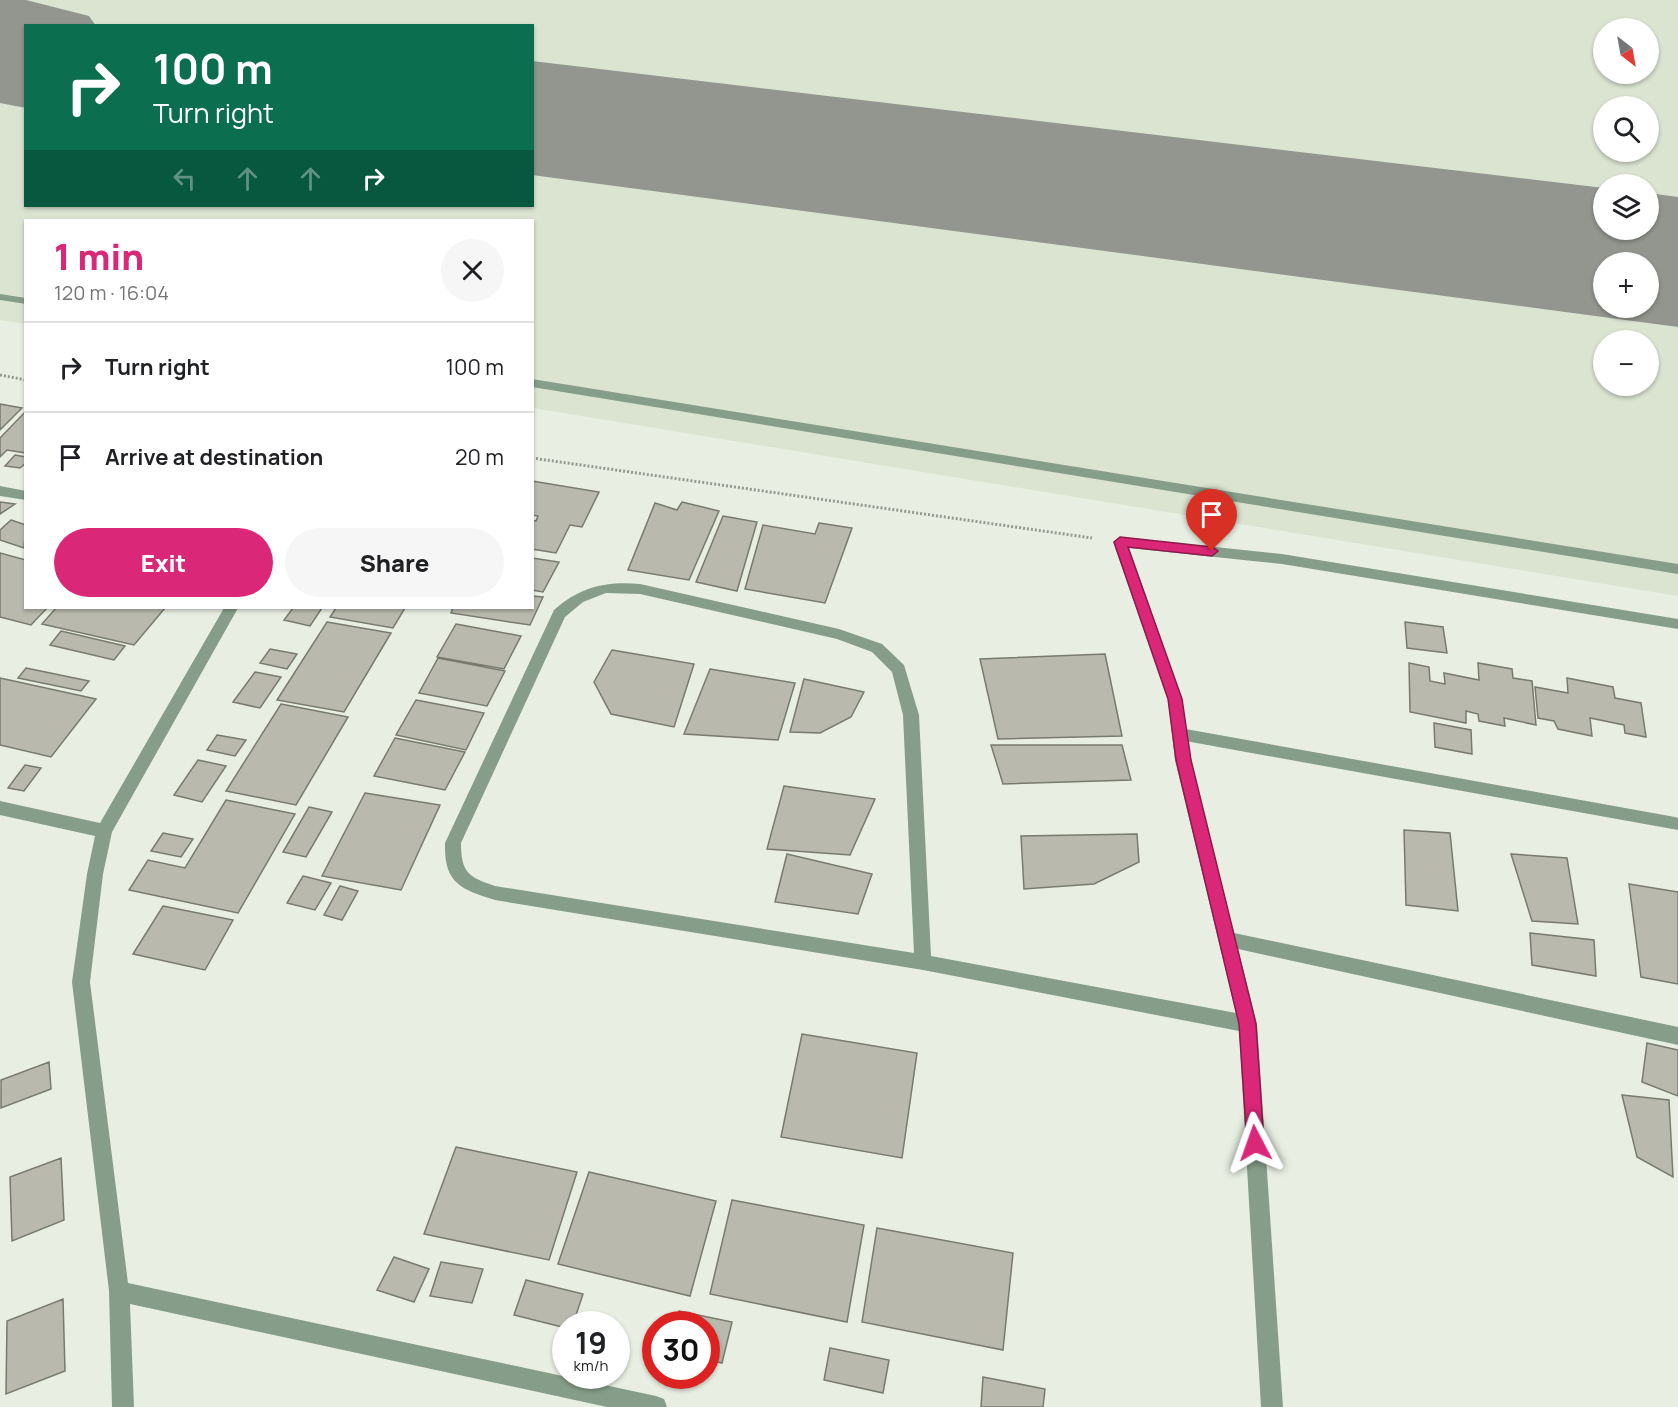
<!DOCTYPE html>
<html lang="en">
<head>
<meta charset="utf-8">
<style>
	:root { --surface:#fff; --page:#f6f6f6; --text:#202124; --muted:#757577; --line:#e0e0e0; --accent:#db2777 }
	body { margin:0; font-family:Manrope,sans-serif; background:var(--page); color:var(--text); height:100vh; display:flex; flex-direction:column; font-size:22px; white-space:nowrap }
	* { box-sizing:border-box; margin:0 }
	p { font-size:20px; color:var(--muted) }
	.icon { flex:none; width:33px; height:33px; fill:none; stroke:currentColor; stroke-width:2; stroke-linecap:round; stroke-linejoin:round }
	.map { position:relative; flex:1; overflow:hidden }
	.side { position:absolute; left:24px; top:219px; width:510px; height:390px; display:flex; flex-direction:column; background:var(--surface); border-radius:0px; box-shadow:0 2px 4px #0004 }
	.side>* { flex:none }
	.guide { position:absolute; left:24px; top:24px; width:510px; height:183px; border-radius:0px; box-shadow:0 2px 4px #0004; background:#0b6e4f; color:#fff; overflow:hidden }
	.needle { width:39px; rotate:149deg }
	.controls { position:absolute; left:1593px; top:18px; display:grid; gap:12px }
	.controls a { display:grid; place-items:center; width:66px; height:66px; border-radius:50%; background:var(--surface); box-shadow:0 2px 4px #0004; font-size:30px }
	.speed { position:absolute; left:552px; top:1311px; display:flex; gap:12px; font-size:30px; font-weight:700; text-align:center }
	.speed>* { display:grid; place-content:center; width:78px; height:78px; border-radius:50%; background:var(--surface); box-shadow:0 2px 4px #0004; line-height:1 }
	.speed small { font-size:15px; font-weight:400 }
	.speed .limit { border:9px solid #d22; background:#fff; color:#111 }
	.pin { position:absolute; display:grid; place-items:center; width:51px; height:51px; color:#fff; margin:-62px -26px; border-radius:50% 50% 50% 0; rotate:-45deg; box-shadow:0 0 6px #0007 }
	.pin .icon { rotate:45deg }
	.me { position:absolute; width:66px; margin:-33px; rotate:356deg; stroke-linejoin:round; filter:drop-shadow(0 0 4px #0008) }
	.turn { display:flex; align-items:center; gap:21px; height:126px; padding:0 30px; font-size:27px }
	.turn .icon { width:78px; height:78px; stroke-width:2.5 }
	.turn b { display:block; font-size:42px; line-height:51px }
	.lanes { display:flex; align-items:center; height:57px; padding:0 30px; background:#0003; justify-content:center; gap:30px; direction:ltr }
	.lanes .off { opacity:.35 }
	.round { display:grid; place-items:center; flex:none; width:63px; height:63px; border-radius:32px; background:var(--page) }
	.overview { display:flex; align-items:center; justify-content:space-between; height:102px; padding:0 30px }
	h1 { font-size:36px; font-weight:800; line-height:45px; color:var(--accent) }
	.action { display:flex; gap:12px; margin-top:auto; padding:12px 30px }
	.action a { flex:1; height:69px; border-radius:36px; background:var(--accent); color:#fff; font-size:24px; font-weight:800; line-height:69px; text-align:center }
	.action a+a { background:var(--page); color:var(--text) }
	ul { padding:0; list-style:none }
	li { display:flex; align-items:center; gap:18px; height:90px; padding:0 30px; border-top:2px solid var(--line) }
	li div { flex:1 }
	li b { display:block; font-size:22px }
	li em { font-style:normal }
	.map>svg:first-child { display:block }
	.built { fill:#dae4d1; fill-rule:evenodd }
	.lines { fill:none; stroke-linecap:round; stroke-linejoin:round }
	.runway { fill:#92968e; fill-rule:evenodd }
	.building { fill:#b9baad; stroke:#797a6e; stroke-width:1.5 }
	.path { stroke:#949990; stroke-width:3; stroke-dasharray:2 2; stroke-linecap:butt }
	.service { fill:#869e89; fill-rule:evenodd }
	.minor { fill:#869e89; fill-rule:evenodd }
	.route { fill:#db2777; stroke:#8e194d; stroke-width:1.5 }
</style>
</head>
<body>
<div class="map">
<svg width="1678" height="1407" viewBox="0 0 1678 1407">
	<rect width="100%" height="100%" fill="#e8efe2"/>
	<path class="built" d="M0,0H1678V596L533,408L532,220H26L25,324L0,320ZM26,26H532V206H26ZM1604,28H1648V74H1604ZM1604,106H1648V152H1604ZM1604,184H1648V230H1604ZM1604,262H1648V308H1604ZM1604,340H1648V386H1604Z"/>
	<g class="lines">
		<path class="runway" d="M0,0H26L89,16L96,26H26V108L0,103Z
			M532,61L1604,188V230H1648V193L1678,197V327L532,175ZM1604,262H1648V308H1604Z"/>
	</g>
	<path class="building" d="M0,404L22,408L0,430Z
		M26,411V453L7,450L0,457V438Z
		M15,455L26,457V463L20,468L5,466Z
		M532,481L599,492L582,527L570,525L556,553L532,549V520L536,521L538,516L532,515Z
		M0,502L15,504L0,514Z
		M682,502L719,511L689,580L628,570L655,503L677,510Z
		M723,516L757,522L737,591L696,582Z
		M11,520L26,525L24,548L0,540V530Z
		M819,523L852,528L825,603L745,589L763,525L815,534Z
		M0,553L26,560V608H47L31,625L0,617Z
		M532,558L559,562L543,592L532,590Z
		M532,596L543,597L530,625L451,613L453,608H532Z
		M56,608H165L134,645L42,624Z
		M293,608H322L310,626L284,620Z
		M336,608H405L393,628L330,617Z
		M327,622L391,633L344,712L277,700Z
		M1405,622L1443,627L1447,653L1407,648Z
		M456,624L521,636L504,669L437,657Z
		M61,631L125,646L114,660L50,645Z
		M270,649L297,654L287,669L260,663Z
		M612,650L694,664L674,727L611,714L594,682Z
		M1105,654L1122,736L998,739L980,659Z
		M438,658L505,671L487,706L419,693Z
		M1409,663L1429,667L1430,681L1445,684L1444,673L1479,680L1478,663L1512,669L1513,678L1532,681L1536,725L1504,718L1505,726L1479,721L1478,714L1466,711V723L1410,712Z
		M26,668L89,681L81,691L18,678Z
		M710,669L795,683L778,740L684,734Z
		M255,672L281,677L260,708L233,702Z
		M0,678L96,699L51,757L0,745Z
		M1567,678L1613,687L1615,698L1641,703L1646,737L1625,733L1624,725L1590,718L1592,736L1558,729L1554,721L1538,718L1535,687L1568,693Z
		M804,679L864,692L851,717L820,733L790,732Z
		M416,700L484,713L466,750L396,735Z
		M281,704L348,717L296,805L226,791Z
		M1434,723L1471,730L1472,754L1435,747Z
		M217,735L246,740L235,756L207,750Z
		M395,738L465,752L445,790L374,776Z
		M991,745H1122L1131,780L1003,784Z
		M198,760L226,766L202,802L174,795Z
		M25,765L41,768L24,791L8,788Z
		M784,786L875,799L850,855L767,849Z
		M365,793L440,805L401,890L322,876Z
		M226,800L295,814L238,913L129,890L148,860L185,868Z
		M309,807L332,812L306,857L283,852Z
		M1404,830L1450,833L1458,911L1406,905Z
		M163,833L193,839L181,857L151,851Z
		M1137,834L1139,862L1094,884L1024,889L1021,836Z
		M787,854L872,874L858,914L775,902Z
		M1511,854L1567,858L1578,924L1532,921Z
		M303,876L331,883L315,910L287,903Z
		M1629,884L1678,892V984L1641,977Z
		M340,886L358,891L342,920L324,915Z
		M163,906L233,920L205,970L133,954Z
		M1530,933L1594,940L1596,976L1532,965Z
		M802,1034L917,1053L902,1158L781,1137Z
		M1647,1043L1678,1050V1096L1642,1082Z
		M49,1062L51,1089L1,1108V1080Z
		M1622,1095L1669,1100L1673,1177L1637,1157Z
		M456,1147L577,1172L549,1260L424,1234Z
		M61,1158L64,1220L12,1241L10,1177Z
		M589,1172L716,1201L690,1296L558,1264Z
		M732,1200L864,1225L847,1322L710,1294Z
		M877,1228L1013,1253L1003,1350L862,1322Z
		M394,1257L429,1269L414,1302L377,1290Z
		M441,1262L483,1269L472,1303L430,1296Z
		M526,1280L583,1294L573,1324H566V1328L514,1315Z
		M63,1299L65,1371L6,1394L7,1321Z
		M679,1311L732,1322L722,1363L706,1359V1324H676Z
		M830,1348L889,1360L883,1393L824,1380Z
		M983,1377L1045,1389L1043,1407H981Z"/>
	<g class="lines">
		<path class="path" d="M0,375L26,380
			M532,458L1092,538"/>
		<path class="service" d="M0,294L26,298V304L0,300Z
			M532,379L1678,564V574L532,387Z
			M1180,728L1675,817L1678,818V830L1180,740L1175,738L1172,734L1175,730Z"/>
		<path class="minor" d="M0,486L26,491V500L0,496Z
			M1120,537L1282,554L1678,619V629L1282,564L1129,548L1182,699L1191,760L1234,933L1678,1027V1045L1238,949L1257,1024L1283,1407H1261L1239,1031L923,970L495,900C460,889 444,883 445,843L554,610C580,587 606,581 640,584L839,629L882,644L904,665L919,715L931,956L1236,1013L1175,760L1168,699L1113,542ZM606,593L640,594L837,639L872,652L892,672L903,715L914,953L495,886C468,877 461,872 461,843L565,617L583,602Z
			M224,608H238L112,832L103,874L90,982L128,1283L656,1396L664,1399L667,1407H607L130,1304L134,1407H112L109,1291L72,982L87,874L95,836L0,815V801L100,823Z"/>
	</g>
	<path class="route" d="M1120,537L1212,547L1218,551L1212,556L1128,547L1182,699L1191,760L1256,1024L1264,1143L1261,1149L1255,1152L1249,1149L1247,1143L1239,1024L1176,760L1168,699L1114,542Z"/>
</svg>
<div class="controls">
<a><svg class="needle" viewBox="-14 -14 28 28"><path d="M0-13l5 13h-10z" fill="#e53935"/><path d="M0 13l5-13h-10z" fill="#757577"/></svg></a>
<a><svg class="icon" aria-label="search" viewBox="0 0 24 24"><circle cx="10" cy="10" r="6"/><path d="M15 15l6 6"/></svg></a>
<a><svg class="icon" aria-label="layers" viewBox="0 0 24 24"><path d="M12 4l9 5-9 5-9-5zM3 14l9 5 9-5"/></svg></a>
<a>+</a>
<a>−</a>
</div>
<div class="speed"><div>19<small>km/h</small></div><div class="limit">30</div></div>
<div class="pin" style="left:1212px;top:551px;background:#d93025"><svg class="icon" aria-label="arrive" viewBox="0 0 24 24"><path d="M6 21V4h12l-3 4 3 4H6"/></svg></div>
<svg class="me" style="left:1255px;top:1143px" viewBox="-20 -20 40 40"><path d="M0-17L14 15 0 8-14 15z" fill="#db2777" stroke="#fff" stroke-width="4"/></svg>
<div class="guide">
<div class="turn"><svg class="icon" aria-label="right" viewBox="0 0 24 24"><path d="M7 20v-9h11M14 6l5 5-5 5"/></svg><div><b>100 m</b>Turn right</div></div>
<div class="lanes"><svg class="icon off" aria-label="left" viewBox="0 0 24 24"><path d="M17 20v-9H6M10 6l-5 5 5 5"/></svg><svg class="icon off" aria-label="ahead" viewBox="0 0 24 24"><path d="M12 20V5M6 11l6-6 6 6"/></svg><svg class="icon off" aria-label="ahead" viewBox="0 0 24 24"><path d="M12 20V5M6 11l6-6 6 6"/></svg><svg class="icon" aria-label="right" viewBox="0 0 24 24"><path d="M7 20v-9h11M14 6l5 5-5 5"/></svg></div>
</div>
<section class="side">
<div class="overview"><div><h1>1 min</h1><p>120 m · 16:04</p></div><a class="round"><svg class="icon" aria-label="close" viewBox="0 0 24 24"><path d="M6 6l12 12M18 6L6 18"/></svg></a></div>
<ul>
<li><svg class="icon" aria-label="right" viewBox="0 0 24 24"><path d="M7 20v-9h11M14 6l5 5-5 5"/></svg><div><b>Turn right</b></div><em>100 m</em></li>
<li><svg class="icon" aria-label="arrive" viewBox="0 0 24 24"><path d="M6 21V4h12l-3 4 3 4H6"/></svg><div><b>Arrive at destination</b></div><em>20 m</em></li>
</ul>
<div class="action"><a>Exit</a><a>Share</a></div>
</section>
</div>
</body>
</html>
